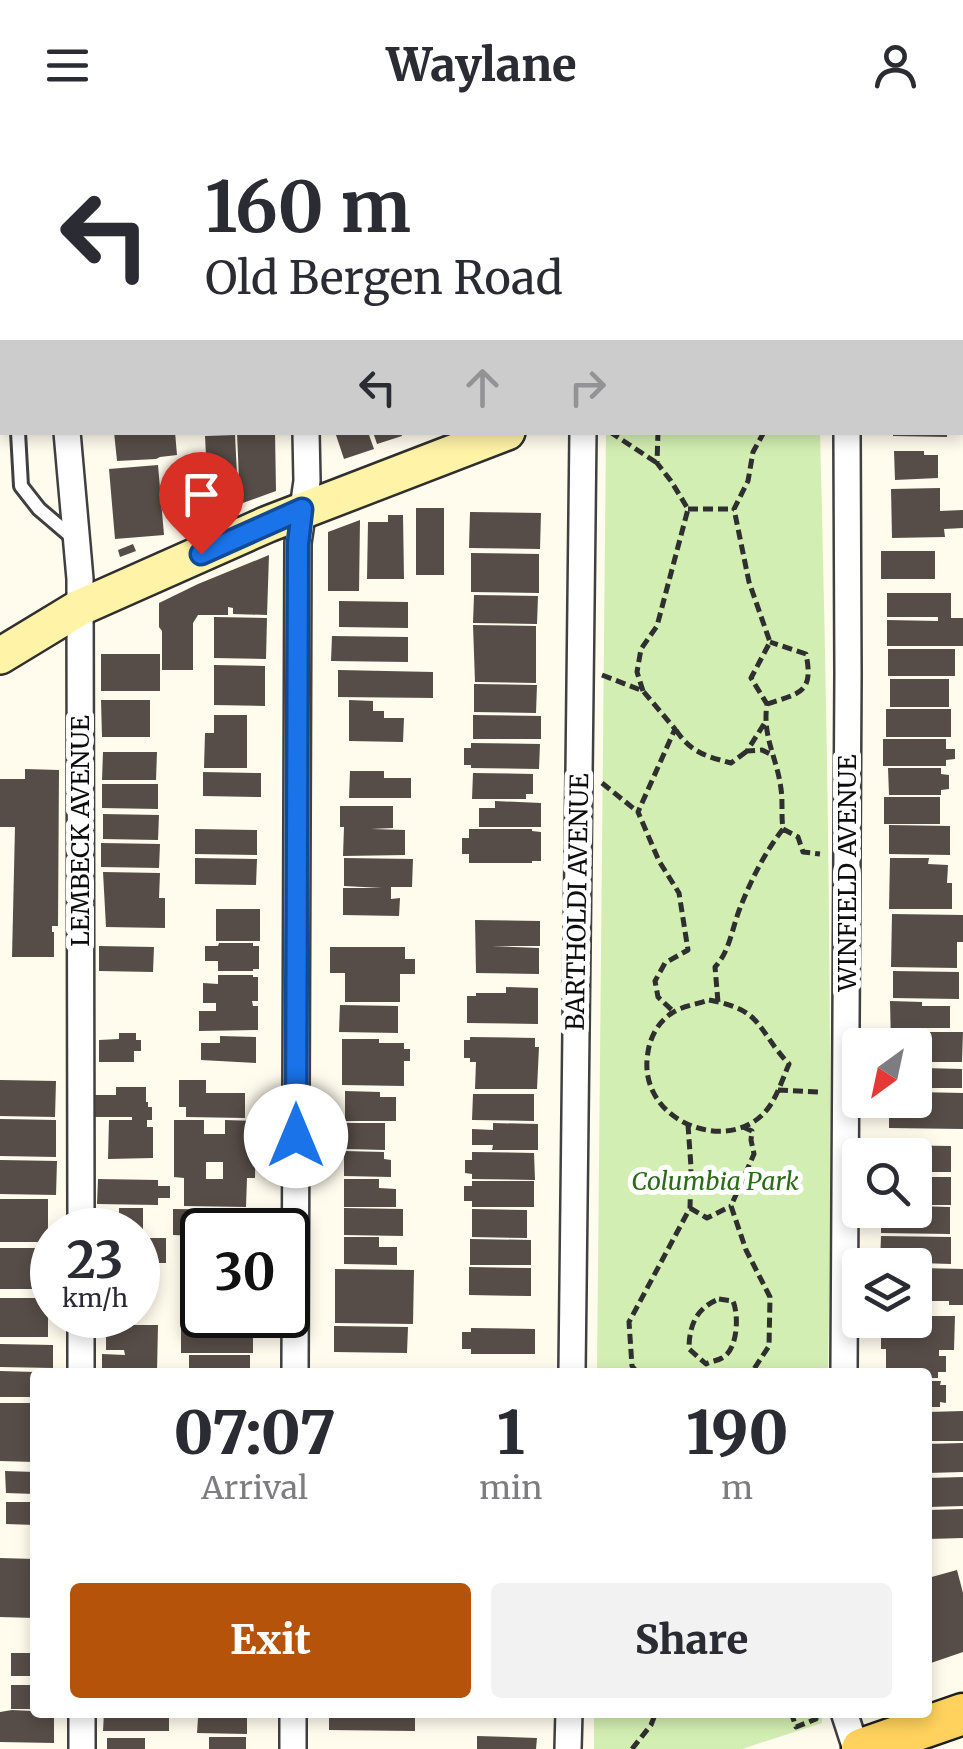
<!DOCTYPE html>
<html lang="en">
<head>
<meta charset="utf-8">
<style>
	:root { --surface:#fff; --page:#f2f2f3; --text:#2b2b33; --muted:#7c7c81; --accent:#b45309 }
	body { margin:0; font-family:Merriweather,serif; background:var(--page); color:var(--text); height:100vh; display:flex; flex-direction:column; font-size:38px; white-space:nowrap }
	* { box-sizing:border-box; margin:0 }
	p { font-size:32px; color:var(--muted) }
	.icon { flex:none; width:55px; height:55px; fill:none; stroke:currentColor; stroke-width:2; stroke-linecap:round; stroke-linejoin:round }
	.map { position:relative; flex:1; overflow:hidden }
	.details { position:absolute; left:30px; top:1238px; width:902px; height:350px; display:flex; flex-direction:column; background:var(--surface); border-radius:10px; box-shadow:0 5px 15px #0003 }
	.details>* { flex:none }
	.guide { position:absolute; left:0px; top:0px; width:965px; height:305px; box-shadow:0 5px 15px #0003; background:#fff; color:var(--text); overflow:hidden }
	.needle { width:65px; rotate:213deg }
	.tools { position:absolute; left:842px; top:898px; display:grid; gap:20px }
	.tools a { display:grid; place-items:center; width:90px; height:90px; border-radius:10px; background:var(--surface); box-shadow:0 5px 15px #0003; font-size:50px }
	.speed { position:absolute; left:30px; top:1078px; display:flex; gap:20px; font-size:50px; font-weight:700; text-align:center }
	.speed>* { display:grid; place-content:center; width:130px; height:130px; border-radius:50%; background:var(--surface); box-shadow:0 5px 15px #0003; line-height:1 }
	.speed small { font-size:25px; font-weight:400 }
	.speed .limit { border:5px solid #111; border-radius:15px; background:#fff; color:#111 }
	.pin { position:absolute; display:grid; place-items:center; width:85px; height:85px; color:#fff; margin:-102px -42px; border-radius:50% 50% 50% 0; rotate:-45deg; box-shadow:0 0 10px #0007 }
	.pin .icon { rotate:45deg }
	.me { position:absolute; width:110px; margin:-55px; rotate:0deg; stroke-linejoin:round; filter:drop-shadow(0 0 8px #0008) }
	.turn { display:flex; align-items:center; gap:35px; height:210px; padding:0 40px; font-size:45px }
	.turn .icon { width:130px; height:130px; stroke-width:2.5 }
	.turn b { display:block; font-size:70px; line-height:85px }
	.lanes { display:flex; align-items:center; height:95px; padding:0 40px; background:#0003; justify-content:center; gap:50px; direction:ltr }
	.lanes .off { opacity:.35 }
	.eta { display:flex; justify-content:space-evenly; align-items:center; height:170px; text-align:center }
	.eta b { font-size:60px; font-weight:800; line-height:70px }
	.cta { display:flex; gap:20px; margin-top:auto; padding:20px 40px }
	.cta a { flex:1; height:115px; border-radius:10px; background:var(--accent); color:#fff; font-size:40px; font-weight:800; line-height:115px; text-align:center }
	.cta a+a { background:var(--page); color:var(--text) }
	header { display:flex; justify-content:space-between; align-items:center; height:130px; padding:0 40px; background:var(--surface); font-size:45px; font-weight:800 }
	.map>svg:first-child { display:block }
	.green { fill:#d3eeb2 }
	.building { fill:#574d48; fill-rule:evenodd }
	.lines { fill:none; stroke-linecap:round; stroke-linejoin:round }
	.service-casing { stroke:#404040; stroke-width:18 }
	.minor-casing { stroke:#404040; stroke-width:30 }
	.secondary-casing { stroke:#2f2f2f; stroke-width:40 }
	.primary-casing { stroke:#1e1e1e; stroke-width:45 }
	.path { stroke:#2f2f2f; stroke-width:5; stroke-dasharray:10 5; stroke-linecap:butt }
	.service { stroke:#fff; stroke-width:12 }
	.minor { stroke:#fff; stroke-width:25 }
	.secondary { stroke:#fff3a8; stroke-width:35 }
	.primary { stroke:#ffd25d; stroke-width:40 }
	.route-casing { stroke:#114b97; stroke-width:25 }
	.route { stroke:#1a73e8; stroke-width:18 }
	.labels { text-anchor:middle; stroke-width:10; stroke-linejoin:round; paint-order:stroke }
	.street-label { font-size:25px; fill:#0d0d0d; stroke:#fff }
	.park-label { font-size:25px; font-style:italic; fill:#2b6b17; stroke:#fff }
</style>
</head>
<body>
<header><svg class="icon" aria-label="menu" viewBox="0 0 24 24"><path d="M4 6h16M4 12h16M4 18h16"/></svg>Waylane<svg class="icon" aria-label="person" viewBox="0 0 24 24"><circle cx="12" cy="8" r="4"/><path d="M4 21q1-7 8-7t8 7"/></svg></header>
<div class="map">
<svg width="963" height="1619" viewBox="0 0 963 1619">
	<rect width="100%" height="100%" fill="#fffbed"/>
	<path class="green" d="M606,303H820C828,616 833,929 828,1242H597Z
		M594,1583L822,1582V1593L742,1619H594Z"/>
	<path class="building" d="M114,302H175L177,325L160,327L156,329L117,331Z
		M237,302H275L276,361L240,374Z
		M335,302H368L374,319L344,329Z
		M373,302H401L402,306L377,314Z
		M893,302H947V307L893,306Z
		M235,305L238,365L208,366L205,306Z
		M894,321H924V325H938V348L895,350Z
		M158,335L164,405L115,409L109,339Z
		M940,358V381L963,380V398L944,399L945,407L892,408L891,359Z
		M416,378H444V445H416Z
		M470,382L541,383L540,419L469,418Z
		M388,385H403L404,449H367L368,392H388Z
		M360,390L359,461H328V402Z
		M133,414L136,421L120,427L118,420Z
		M881,421H935V449H881Z
		M471,423L539,424V463L471,462Z
		M269,425L267,485L233,484V478L228,477V485H198L193,493V540H162V501L159,497V473L198,454Z
		M887,463H951V488H963V516H887V490L938,491V487H887Z
		M474,465L538,466L537,494L473,493Z
		M339,471L408,472V498L339,497Z
		M214,487L267,488L266,529L214,528Z
		M473,495L536,496V553L475,552Z
		M332,506L408,507V532L331,531Z
		M888,519H955V546H888Z
		M101,524H160V561H101Z
		M214,535L265,536V576L214,575Z
		M338,540L433,542V568L338,567Z
		M890,549H949V577H890Z
		M474,554L537,555L536,583L474,582Z
		M101,570H150V607H102Z
		M349,570L373,571V581H384V588H404L403,612L349,611Z
		M886,579H951V607H886Z
		M214,585H247V638H204L205,603H214Z
		M473,585L541,586V609H473Z
		M883,609H946V619H955V629L946,630V636H883Z
		M471,613L540,614L539,639L471,638V635H464V618H471Z
		M103,622H157L156,650H102Z
		M888,638H941V644L949,645V659L941,660V665H889Z
		M25,639L59,640L58,796H52V802H54V827H12L15,697H0V649H25Z
		M350,641H384V648H411V668H349Z
		M203,642L261,643V667L203,666Z
		M473,643L533,644V664H526V669H472Z
		M102,654H158V679L102,678Z
		M884,667H940V694H884Z
		M495,671L541,673V697H479V678H495Z
		M340,676H393V698L371,699L405,700V725L343,726L344,697H340Z
		M103,684L159,685L158,710L103,709Z
		M889,695L950,696V725L889,724Z
		M195,699L257,700V725L195,724Z
		M469,699H532V701L541,702V731H532V733H469V724H462V708H469Z
		M101,713L160,714L159,738L101,737Z
		M195,728L257,729L256,755L195,754Z
		M344,728L413,729L412,757H391V769L400,768L399,786L343,785V758H382L344,756Z
		M890,728H929L928,734L948,735L947,753H952V779H889Z
		M103,742L160,743L159,768H165V798L106,797Z
		M216,779H260V811H216Z
		M892,784L963,785V812H957V838L891,837Z
		M475,790L540,791V816H492L539,818V844L476,843Z
		M219,813H253V816H259V839H253V841H218V831H205V816H218Z
		M99,816L154,817L153,842L99,841Z
		M330,817H405V829H415V844H400V872H345V843H330Z
		M893,841L959,842V869L893,868Z
		M218,845H253V847H258V871H252L253,876H258V900L199,901V881H216V873H203V853L218,854Z
		M506,857L538,858V894L467,893V866H476V863H506Z
		M890,871L922,872V876H950V898H923V902H963L962,932H924L923,938L962,939V958H915V915H891Z
		M340,875L398,876V903L339,902Z
		M119,903H136V910H141V921H134V932H99V910L119,909Z
		M220,906L256,907V933L201,930V913H220Z
		M470,907L535,908V917H539L537,959H475L476,932H470V928H464V910H470Z
		M342,909H379V913H404V919H410V931H404V956L342,955Z
		M0,950L56,951L55,987L0,986Z
		M179,950H206V963H245V988L186,987V977H179Z
		M116,957H146V972H148V977H152V990H147V997H153V1028L108,1029L109,990H132V987H94V965H116Z
		M345,961L380,962V967H396V991H345Z
		M915,962L963,963V999L889,998V970H915Z
		M473,964H534V991L472,990Z
		M0,989L56,990V1027L0,1026Z
		M174,990H204V1004H225V990L256,991L255,1048H247L246,1077L184,1076V1048L174,1047ZM206,1032H223V1049H206Z
		M345,993H385V1020L345,1019Z
		M493,993L538,994V1020H492L493,1015H472V999L493,1000Z
		M881,1015L951,1016V1042H915V1025H881Z
		M344,1021L384,1022V1029L391,1030V1047L344,1046Z
		M472,1022L534,1023L535,1050L472,1049V1044L465,1043V1030H472Z
		M0,1030L57,1031L56,1065L0,1064Z
		M915,1047H951V1075H915Z
		M98,1049L158,1050V1056H170V1068H158V1075L97,1074Z
		M344,1049H379V1058L396,1059V1077H344Z
		M472,1051H534V1077H472V1071H464V1056H472Z
		M0,1069H48V1112H0Z
		M915,1076L950,1077V1104L881,1103V1080H915Z
		M119,1078H143V1108H166V1133H138V1100H119Z
		M344,1078L403,1079V1106L344,1105Z
		M173,1079L248,1080L247,1100H202V1106L173,1105Z
		M472,1079L527,1080V1108L472,1107Z
		M881,1106L951,1107V1134L919,1133V1138L963,1139V1175H949V1171H915V1135L880,1133Z
		M344,1107H379V1117H397V1135L344,1134Z
		M193,1109H202V1133H194Z
		M470,1109L531,1110V1135H470Z
		M0,1118H48L47,1159H0Z
		M183,1135H202V1163H183Z
		M469,1137L531,1138V1166L469,1165Z
		M335,1139L414,1140L413,1194L335,1193Z
		M0,1168H48V1207H0Z
		M915,1181H923V1186H955L954,1220H939V1226H946V1242H938V1248H928V1242H886V1219H881V1190H915Z
		M213,1185H254V1191H213Z
		M106,1195H158L157,1242H102V1224L125,1225L124,1220H106Z
		M181,1195H219V1200H253V1223H181Z
		M334,1196L408,1197L407,1223L334,1222Z
		M471,1198L535,1199V1224H471V1219H462V1202H471Z
		M0,1214L53,1215V1238L0,1237Z
		M189,1225H250V1242H189Z
		M0,1241L35,1242V1267H0Z
		M928,1251H941L940,1255H946V1273L940,1272V1277H928Z
		M0,1273H35V1332L0,1331Z
		M963,1281V1311H928V1282Z
		M963,1313V1342L928,1343V1314Z
		M5,1341L35,1342V1364L6,1363Z
		M963,1347V1376L928,1377V1348Z
		M6,1372H35V1395L6,1394Z
		M963,1379V1408L928,1409V1380Z
		M0,1428L35,1429V1488L0,1487Z
		M957,1440L963,1463V1522L928,1534V1448Z
		M11,1523H35V1546H11Z
		M11,1555H35V1579H11Z
		M12,1580L54,1582V1613L0,1612V1582Z
		M104,1582H169V1601H103Z
		M247,1582V1604L197,1603L198,1588H214L216,1582Z
		M329,1582H415V1601L329,1600Z
		M477,1606L537,1608L536,1619H477Z
		M209,1607H246V1619H209Z
		M107,1608H145V1619H107Z"/>
	<g class="lines">
		<g class="service-casing">
			<path id="service" d="M18,302L21,356L39,379L73,408"/>
		</g>
		<g class="minor-casing">
			<path id="minor" d="M44,0V2
				M298,0V2
				M581,0V2
				M847,2V0
				M67,302L80,449L81,1100
				M81,1185V1242
				M295,1242L298,413L307,351L306,302
				M572,1242L583,302
				M844,1242L848,544L847,302
				M82,1582V1619
				M844,1582L856,1619
				M293,1619V1582
				M568,1619L569,1582"/>
		</g>
		<g class="secondary-casing">
			<path id="secondary" d="M962,123H963
				M0,526L79,478L268,394L507,302"/>
		</g>
		<g class="primary-casing">
			<path id="primary" d="M862,1619L963,1584"/>
		</g>
		<path class="path" d="M610,302L657,333
			M688,379H734
			M602,545L643,561L675,599L638,682L659,731L679,763L688,820L665,833L655,851L658,867L674,882
			M643,561L637,542L641,519L657,496L688,379L671,351L657,333L658,302
			M767,574C800,563 814,563 806,524L770,512
			M764,594L747,621L762,620L774,626
			M676,600C691,623 706,626 731,633L747,621
			M602,653L638,682
			M783,699L798,707L803,722L820,724
			M709,870C764,880 756,899 789,934C783,948 778,964 769,977C733,1028 635,993 648,922C650,907 659,891 672,883C682,876 698,874 709,870Z
			M718,872L715,837C730,821 732,798 740,778C751,750 765,722 783,699C781,685 783,672 781,659C777,627 762,607 767,574L751,548L770,512L749,452L734,379L748,351L753,322L764,302
			M778,960L819,962
			M743,997L752,1001L751,1010L754,1024L731,1076L746,1120L770,1167L769,1216L752,1242
			M690,1078L707,1088L731,1076
			M719,1169L733,1171C739,1185 738,1220 722,1228C717,1231 711,1231 706,1234L689,1219C689,1196 696,1178 719,1169Z
			M637,1242L632,1236L629,1192L690,1078L691,1037L688,995
			M791,1582L796,1597L816,1589V1582
			M632,1619L651,1595L656,1582"/>
		<use href="#service" class="service"/>
		<use href="#minor" class="minor"/>
		<use href="#secondary" class="secondary"/>
		<use href="#primary" class="primary"/>
	</g>
	<g class="lines">
		<g class="route-casing">
			<path id="route" d="M201,424L302,379L298,414L296,1006"/>
		</g>
		<use href="#route" class="route"/>
	</g>
	<g class="labels">
		<g class="street-label">
			<text transform="translate(80 701) rotate(-90)" y="9">LEMBECK AVENUE</text>
			<text transform="translate(847 743) rotate(-90)" y="9">WINFIELD AVENUE</text>
			<text transform="translate(577 772) rotate(-89)" y="9">BARTHOLDI AVENUE</text>
		</g>
		<g class="park-label">
			<text x="715" y="1060">Columbia Park</text>
		</g>
	</g>
</svg>
<div class="tools">
<a><svg class="needle" viewBox="-14 -14 28 28"><path d="M0-13l5 13h-10z" fill="#e53935"/><path d="M0 13l5-13h-10z" fill="#7c7c81"/></svg></a>
<a><svg class="icon" aria-label="search" viewBox="0 0 24 24"><circle cx="10" cy="10" r="6"/><path d="M15 15l6 6"/></svg></a>
<a><svg class="icon" aria-label="layers" viewBox="0 0 24 24"><path d="M12 4l9 5-9 5-9-5zM3 14l9 5 9-5"/></svg></a>
</div>
<div class="speed"><div>23<small>km/h</small></div><div class="limit">30</div></div>
<div class="pin" style="left:201px;top:424px;background:#d93025"><svg class="icon" aria-label="arrive" viewBox="0 0 24 24"><path d="M6 21V4h12l-3 4 3 4H6"/></svg></div>
<svg class="me" style="left:296px;top:1006px" viewBox="-20 -20 40 40"><circle r="19" fill="#fff"/><path d="M0-13L10 11 0 6-10 11z" fill="#1a73e8"/></svg>
<div class="guide">
<div class="turn"><svg class="icon" aria-label="left" viewBox="0 0 24 24"><path d="M17 20v-9H6M10 6l-5 5 5 5"/></svg><div><b>160 m</b>Old Bergen Road</div></div>
<div class="lanes"><svg class="icon" aria-label="left" viewBox="0 0 24 24"><path d="M17 20v-9H6M10 6l-5 5 5 5"/></svg><svg class="icon off" aria-label="ahead" viewBox="0 0 24 24"><path d="M12 20V5M6 11l6-6 6 6"/></svg><svg class="icon off" aria-label="right" viewBox="0 0 24 24"><path d="M7 20v-9h11M14 6l5 5-5 5"/></svg></div>
</div>
<section class="details">
<div class="eta">
<div><b>07:07</b><p>Arrival</p></div>
<div><b>1</b><p>min</p></div>
<div><b>190</b><p>m</p></div>
</div>
<div class="cta"><a>Exit</a><a>Share</a></div>
</section>
</div>
</body>
</html>
